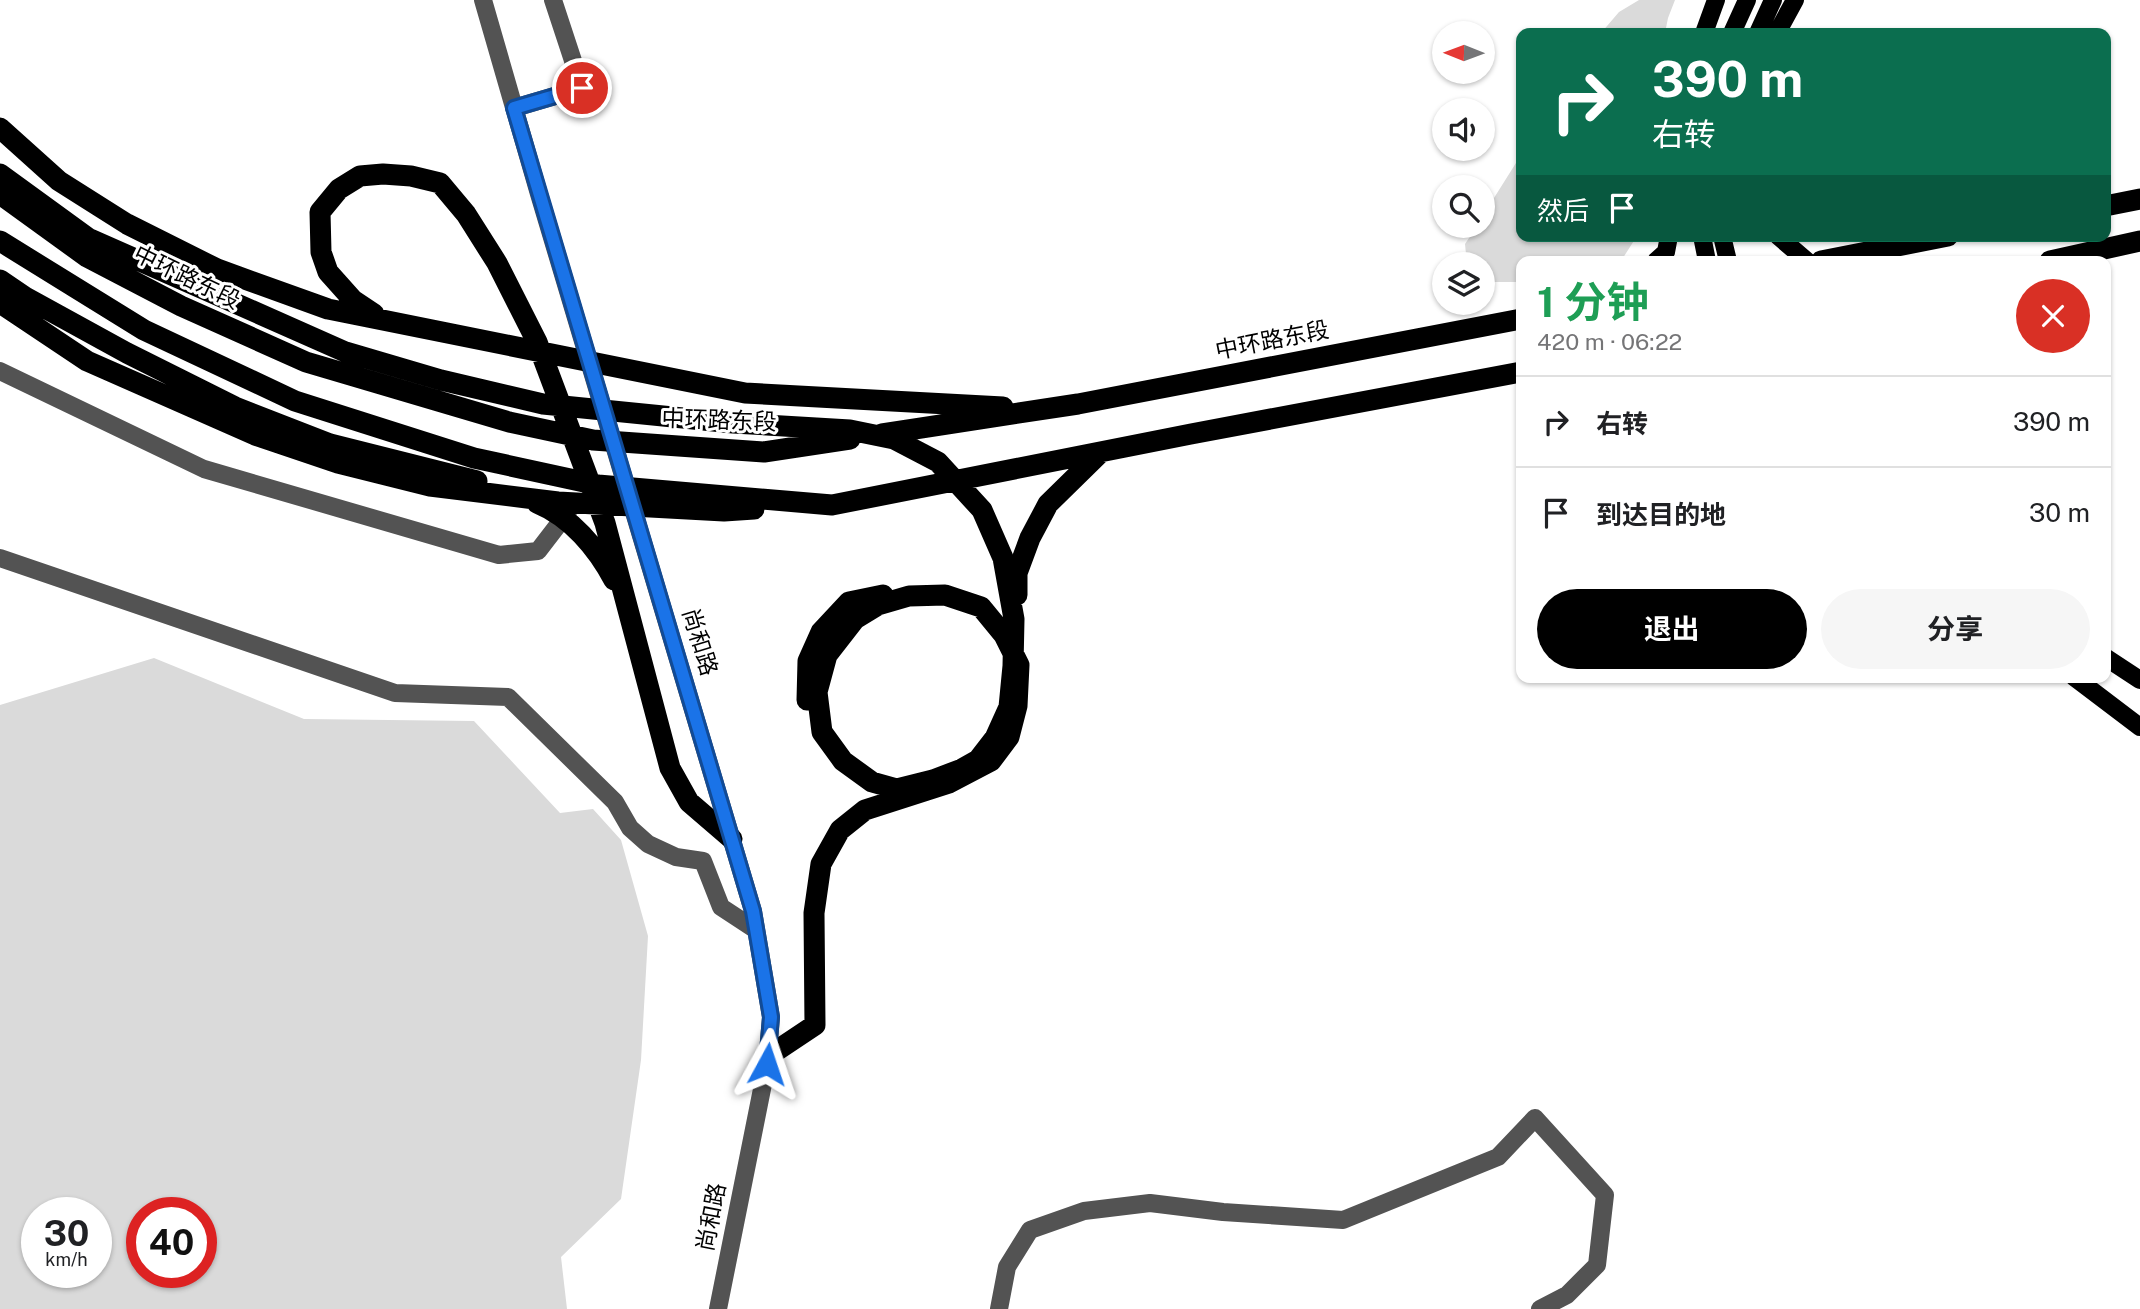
<!DOCTYPE html>
<html lang="zh">
<head>
<meta charset="utf-8">
<style>
	:root { --surface:#fff; --page:#f6f6f6; --text:#202124; --muted:#757577; --line:#e0e0e0; --accent:#000 }
	body { margin:0; font-family:"Public Sans","Noto Sans SC",sans-serif; background:var(--page); color:var(--text); height:100vh; display:flex; flex-direction:column; font-size:26px; white-space:nowrap }
	* { box-sizing:border-box; margin:0 }
	p { font-size:23px; color:var(--muted) }
	.icon { flex:none; width:38px; height:38px; fill:none; stroke:currentColor; stroke-width:2; stroke-linecap:round; stroke-linejoin:round }
	.map { position:relative; flex:1; overflow:hidden }
	.panel { position:absolute; left:1516px; top:256px; width:595px; height:427px; display:flex; flex-direction:column; background:var(--surface); border-radius:14px; box-shadow:0 2px 5px #0004 }
	.panel>* { flex:none }
	.guide { position:absolute; left:1516px; top:28px; width:595px; height:214px; border-radius:14px; box-shadow:0 2px 5px #0004; background:#0b6e4f; color:#fff; overflow:hidden }
	.needle { width:46px; rotate:271deg }
	.fabs { position:absolute; left:1432px; top:21px; display:grid; gap:14px }
	.fabs a { display:grid; place-items:center; width:63px; height:63px; border-radius:50%; background:var(--surface); box-shadow:0 2px 5px #0004; font-size:35px }
	.speed { position:absolute; left:21px; top:1197px; display:flex; gap:14px; font-size:35px; font-weight:700; text-align:center }
	.speed>* { display:grid; place-content:center; width:91px; height:91px; border-radius:50%; background:var(--surface); box-shadow:0 2px 5px #0004; line-height:1 }
	.speed small { font-size:18px; font-weight:400 }
	.speed .limit { border:10px solid #d22; background:#fff; color:#111 }
	.pin { position:absolute; display:grid; place-items:center; width:60px; height:60px; color:#fff; margin:-30px; border:4px solid #fff; border-radius:50%; box-shadow:0 2px 7px #0007 }
	.me { position:absolute; width:77px; margin:-38px; rotate:5deg; stroke-linejoin:round; filter:drop-shadow(0 0 5px #0008) }
	.turn { display:flex; align-items:center; gap:24px; height:147px; padding:0 21px; font-size:32px }
	.turn .icon { width:91px; height:91px; stroke-width:2.5 }
	.turn b { display:block; font-size:49px; line-height:60px }
	.then { display:flex; align-items:center; height:66px; padding:0 21px; background:#0003; gap:14px; font-size:26px }
	.round { display:grid; place-items:center; flex:none; width:74px; height:74px; border-radius:37px; background:var(--page) }
	.overview { display:flex; align-items:center; justify-content:space-between; height:119px; padding:0 21px }
	h1 { font-size:42px; font-weight:700; line-height:52px; color:#1e9e55 }
	.action { display:flex; gap:14px; margin-top:auto; padding:14px 21px }
	.action a { flex:1; height:80px; border-radius:42px; background:var(--accent); color:#fff; font-size:28px; font-weight:700; line-height:80px; text-align:center }
	.action a+a { background:var(--page); color:var(--text) }
	ul { padding:0; list-style:none }
	li { display:flex; align-items:center; gap:21px; height:91px; padding:0 21px; border-top:2px solid var(--line) }
	li div { flex:1 }
	li b { display:block; font-size:26px }
	li em { font-style:normal }
	.map>svg:first-child { display:block }
	.green { fill:#dadada; fill-rule:evenodd }
	.lines { fill:none; stroke-linecap:round; stroke-linejoin:round }
	.minor { stroke:#535353; stroke-width:18 }
	.major { stroke:#000; stroke-width:18 }
	.highway { stroke:#000; stroke-width:21 }
	.route-casing { stroke:#114b97; stroke-width:18 }
	.route { stroke:#1a73e8; stroke-width:12 }
	.labels { text-anchor:middle; stroke-width:6; stroke-linejoin:round; paint-order:stroke }
	.street-label { font-size:23px; fill:#000; stroke:#fff }
</style>
</head>
<body>
<div class="map">
<svg width="2140" height="1309" viewBox="0 0 2140 1309">
	<rect width="100%" height="100%" fill="#fff"/>
	<path class="green" d="M1639,0H1675L1668,18L1665,33H1601L1619,12Z
		M1521,155V236H1637L1621,261H1521V282H1482V264H1467L1465,244L1477,226H1482V217Z
		M154,658L304,719L474,721L560,813L593,809L621,840L648,936L641,1060L621,1199L561,1257L567,1309H0V705ZM37,1213H96V1272H37ZM142,1213H201V1272H142Z"/>
	<g class="lines">
		<path class="minor" d="M483,0L539,194L753,911L771,1017L767,1064L718,1309
			M514,108L582,88L553,0
			M0,371L204,469L499,555L538,551L568,512V507
			M0,558L395,693L508,697L615,802L630,828L648,844L676,857L703,861L721,907L756,930
			M999,1309L1007,1267L1030,1230L1084,1211L1150,1203L1223,1212L1343,1220L1498,1157L1535,1118L1605,1195L1597,1265L1567,1295L1540,1309"/>
		<path class="major" d="M1704,33L1716,0
			M1732,33L1747,0
			M1758,33L1773,0
			M1777,33L1795,0
			M1702,236L1707,261
			M1722,236L1728,261
			M1778,236L1807,261
			M1656,261L1666,252L1669,236
			M2105,657L2140,680
			M2074,677L2140,727"/>
		<path class="highway" d="M0,128L59,181L127,224L217,269L328,309L745,393L1003,407
			M0,174L88,238L359,358
			M0,194L87,257L181,306L306,362L509,422L593,440L764,452L850,439
			M2105,206L2140,199
			M0,241L144,330L295,401L474,458L598,485L832,505L1191,434L1521,372
			M1821,261L1948,236
			M2050,261L2140,241
			M0,280L25,297L127,353L235,407L330,444L477,481
			M0,303L87,361L255,435L338,463L430,486L558,502L724,511L754,509
			M374,314L353,300L328,272L321,252L320,212L339,189L360,176L383,174L411,176L440,183L466,214L497,263L537,342L605,523L670,768L689,802L732,839
			M346,352L441,380L543,404L733,423L850,430L894,439L938,462L982,510L1003,558L1014,619L1013,666L1009,707L995,738L978,760L962,769L933,780L897,789L872,782L843,761L822,732L817,692L827,655L855,619L878,605L909,596L945,595L981,607L1004,635L1019,665L1017,706L1009,737L991,761L949,783L865,810L840,830L821,864L814,913L815,1025L767,1057
			M882,434L1078,404L1521,319
			M537,503C571,517 597,548 614,580
			M1017,595V573L1030,538L1048,504L1100,453
			M807,700L808,661L821,632L849,602L883,595"/>
	</g>
	<g class="lines">
		<g class="route-casing">
			<path id="route" d="M582,88L514,108L753,911L771,1017L767,1064"/>
		</g>
		<use href="#route" class="route"/>
	</g>
	<g class="labels">
		<g class="street-label">
			<text transform="translate(187 277) rotate(26)" y="8">中环路东段</text>
			<text transform="translate(1272 340) rotate(-11)" y="8">中环路东段</text>
			<text transform="translate(719 420) rotate(2)" y="8">中环路东段</text>
			<text transform="translate(700 642) rotate(73)" y="8">尚和路</text>
			<text transform="translate(711 1217) rotate(-79)" y="8">尚和路</text>
		</g>
	</g>
</svg>
<div class="fabs">
<a><svg class="needle" viewBox="-14 -14 28 28"><path d="M0-13l5 13h-10z" fill="#e53935"/><path d="M0 13l5-13h-10z" fill="#757577"/></svg></a>
<a><svg class="icon" aria-label="sound" viewBox="0 0 24 24"><path d="M4 9h4l5-4v14l-5-4H4zM17 9q2 3 0 6"/></svg></a>
<a><svg class="icon" aria-label="search" viewBox="0 0 24 24"><circle cx="10" cy="10" r="6"/><path d="M15 15l6 6"/></svg></a>
<a><svg class="icon" aria-label="layers" viewBox="0 0 24 24"><path d="M12 4l9 5-9 5-9-5zM3 14l9 5 9-5"/></svg></a>
</div>
<div class="speed"><div>30<small>km/h</small></div><div class="limit">40</div></div>
<div class="pin" style="left:582px;top:88px;background:#d93025"><svg class="icon" aria-label="arrive" viewBox="0 0 24 24"><path d="M6 21V4h12l-3 4 3 4H6"/></svg></div>
<svg class="me" style="left:767px;top:1064px" viewBox="-20 -20 40 40"><path d="M0-17L14 15 0 8-14 15z" fill="#1a73e8" stroke="#fff" stroke-width="4"/></svg>
<div class="guide">
<div class="turn"><svg class="icon" aria-label="right" viewBox="0 0 24 24"><path d="M7 20v-9h11M14 6l5 5-5 5"/></svg><div><b>390 m</b>右转</div></div>
<div class="then">然后<svg class="icon" aria-label="arrive" viewBox="0 0 24 24"><path d="M6 21V4h12l-3 4 3 4H6"/></svg></div>
</div>
<section class="panel">
<div class="overview"><div><h1>1 分钟</h1><p>420 m · 06:22</p></div><a class="round" style="background:#d93025;color:#fff"><svg class="icon" aria-label="close" viewBox="0 0 24 24"><path d="M6 6l12 12M18 6L6 18"/></svg></a></div>
<ul>
<li><svg class="icon" aria-label="right" viewBox="0 0 24 24"><path d="M7 20v-9h11M14 6l5 5-5 5"/></svg><div><b>右转</b></div><em>390 m</em></li>
<li><svg class="icon" aria-label="arrive" viewBox="0 0 24 24"><path d="M6 21V4h12l-3 4 3 4H6"/></svg><div><b>到达目的地</b></div><em>30 m</em></li>
</ul>
<div class="action"><a>退出</a><a>分享</a></div>
</section>
</div>
</body>
</html>
